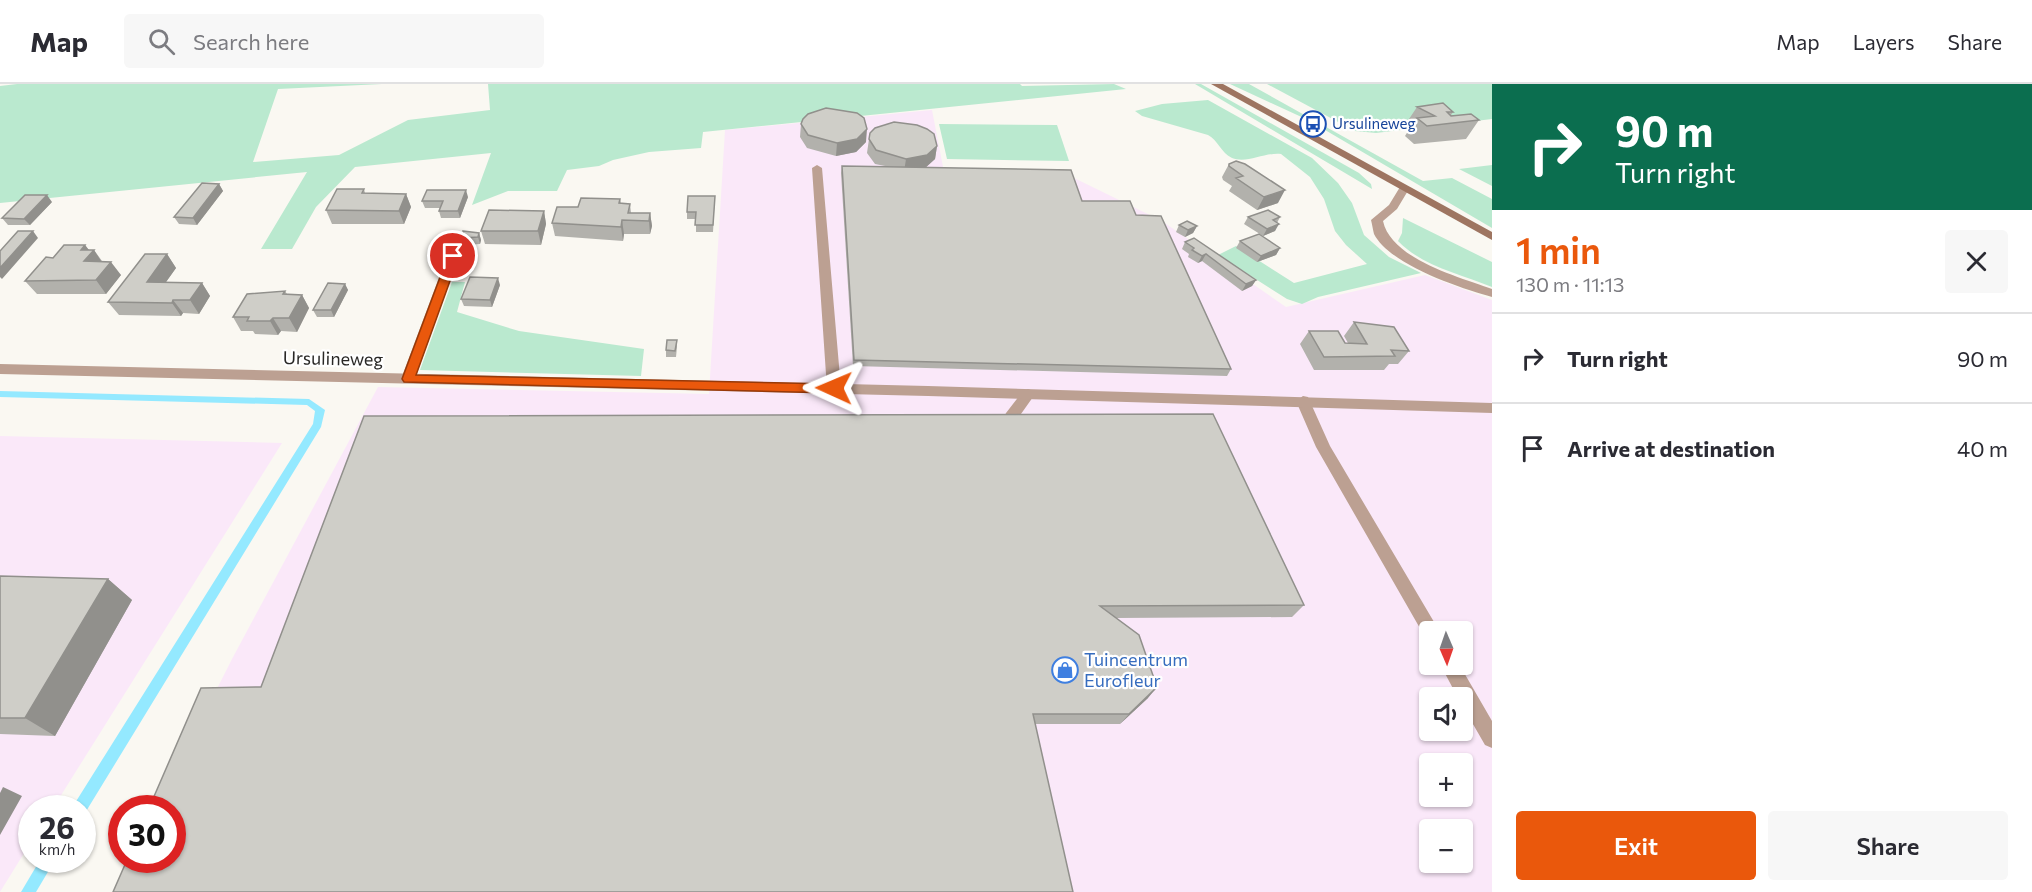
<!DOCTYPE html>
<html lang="en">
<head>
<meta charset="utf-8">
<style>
	:root { --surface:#fff; --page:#f7f7f7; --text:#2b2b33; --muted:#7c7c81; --line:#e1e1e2; --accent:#ea580c }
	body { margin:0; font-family:Commissioner,sans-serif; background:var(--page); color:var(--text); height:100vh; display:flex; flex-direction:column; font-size:22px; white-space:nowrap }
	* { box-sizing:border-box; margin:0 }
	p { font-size:20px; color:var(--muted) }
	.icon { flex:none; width:33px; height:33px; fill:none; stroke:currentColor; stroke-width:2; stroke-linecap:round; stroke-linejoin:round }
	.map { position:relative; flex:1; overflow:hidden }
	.side { display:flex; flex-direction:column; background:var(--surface); width:540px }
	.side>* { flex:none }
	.guide { background:#0b6e4f; color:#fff; overflow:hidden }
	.needle { width:39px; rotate:178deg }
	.tools { position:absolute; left:1419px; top:537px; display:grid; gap:12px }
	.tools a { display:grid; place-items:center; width:54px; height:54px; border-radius:6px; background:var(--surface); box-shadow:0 2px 4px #0004; font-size:30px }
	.speed { position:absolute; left:18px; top:711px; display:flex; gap:12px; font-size:30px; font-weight:700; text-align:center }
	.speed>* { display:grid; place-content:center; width:78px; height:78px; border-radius:50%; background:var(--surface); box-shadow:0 2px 4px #0004; line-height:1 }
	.speed small { font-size:15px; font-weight:400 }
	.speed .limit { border:9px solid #d22; background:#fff; color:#111 }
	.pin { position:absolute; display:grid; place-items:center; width:51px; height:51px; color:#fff; margin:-26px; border:3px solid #fff; border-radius:50%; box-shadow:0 2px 6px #0007 }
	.me { position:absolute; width:66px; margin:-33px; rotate:271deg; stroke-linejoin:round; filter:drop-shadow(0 0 4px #0008) }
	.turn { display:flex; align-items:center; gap:21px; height:126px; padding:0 24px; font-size:27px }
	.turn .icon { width:78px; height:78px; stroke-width:2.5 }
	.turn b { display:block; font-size:42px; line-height:51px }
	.round { display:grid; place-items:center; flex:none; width:63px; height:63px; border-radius:6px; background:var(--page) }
	.overview { display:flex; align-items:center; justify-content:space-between; height:102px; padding:0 24px }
	h1 { font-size:36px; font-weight:600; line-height:45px; color:var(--accent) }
	.primary-button { display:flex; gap:12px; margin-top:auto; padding:12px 24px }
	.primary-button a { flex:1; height:69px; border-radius:6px; background:var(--accent); color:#fff; font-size:24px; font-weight:600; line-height:69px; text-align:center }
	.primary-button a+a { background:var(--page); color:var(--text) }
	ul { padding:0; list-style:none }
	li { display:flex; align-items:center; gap:18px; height:90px; padding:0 24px; border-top:2px solid var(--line) }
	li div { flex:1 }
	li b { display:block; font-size:22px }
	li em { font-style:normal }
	header { display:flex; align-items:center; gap:36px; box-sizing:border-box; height:84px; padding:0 30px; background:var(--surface); border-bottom:2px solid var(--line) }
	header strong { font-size:28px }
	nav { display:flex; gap:33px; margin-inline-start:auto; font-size:21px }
	.search { width:420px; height:54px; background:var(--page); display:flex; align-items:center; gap:15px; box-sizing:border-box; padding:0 21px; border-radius:6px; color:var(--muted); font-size:22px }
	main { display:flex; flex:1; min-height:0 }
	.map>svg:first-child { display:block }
	.commercial { fill:#fae8f9; fill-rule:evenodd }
	.green { fill:#bae9cf }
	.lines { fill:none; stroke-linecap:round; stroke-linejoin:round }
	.stream { fill:#94e9ff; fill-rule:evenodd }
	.lane { fill:#bca092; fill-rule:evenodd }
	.street { fill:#bca092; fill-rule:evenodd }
	.secondary { fill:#9e7561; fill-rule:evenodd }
	.wall { fill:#b2b1ac }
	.shaded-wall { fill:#91908c }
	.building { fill:#cfcec8; stroke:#91908c; stroke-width:1.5 }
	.route { fill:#ea580c; stroke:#983908; stroke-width:1.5 }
	.labels { text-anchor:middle; stroke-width:4.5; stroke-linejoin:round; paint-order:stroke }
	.far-transit-label { font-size:15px; fill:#164399; stroke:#fff; text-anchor:start }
	.street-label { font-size:18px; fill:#292826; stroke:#fff }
	.shop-label { font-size:18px; fill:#366cbe; stroke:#fff; text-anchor:start }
</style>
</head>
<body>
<header>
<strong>Map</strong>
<div class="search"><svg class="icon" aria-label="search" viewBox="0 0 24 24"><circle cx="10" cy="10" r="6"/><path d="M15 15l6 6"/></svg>Search here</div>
<nav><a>Map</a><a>Layers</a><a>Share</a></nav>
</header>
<main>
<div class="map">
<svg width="1492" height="808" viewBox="0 0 1492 808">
	<rect width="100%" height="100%" fill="#faf8f2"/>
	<path class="commercial" d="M932,26L944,88L1068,91L1162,137L1286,223L1425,191L1492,216V808H116L172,776V724H157L232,575L378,303L709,310L725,46ZM1430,548H1462V580H1430ZM1430,614H1462V646H1430ZM1430,680H1462V712H1430ZM1430,746H1462V778H1430Z
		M0,352L282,359L53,724H32L31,758L0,808Z"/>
	<path class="green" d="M17,0H382L278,5L253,78L339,71L408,36L490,26L488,0H1020L1022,2L1114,0L1126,5L703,48L701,64L649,68L613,76L599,82L567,86L557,107H508L472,121L491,69L355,83L316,123L292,165H261L307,88L0,119V2Z
		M1195,0H1201L1359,89L1371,100L1372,105Z
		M1230,0H1249L1423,97L1452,94L1492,115V144L1308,36Z
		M1267,0H1492V35L1376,49L1355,47Z
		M1208,16L1312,74L1338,99L1352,119L1364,151L1389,173L1421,189L1318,213L1302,220L1287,215L1218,171L1236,162L1294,199L1367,180L1346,161L1335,147L1324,115L1310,93L1281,70C1265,68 1247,80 1232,74C1221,69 1218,56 1208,51L1142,32L1135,27L1162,20Z
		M939,40L1057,41L1069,77L947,75Z
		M1492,81V102L1459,85Z
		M1403,134L1492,178V203C1460,190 1422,182 1398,157L1402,149Z
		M452,198H465L457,228L519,247L644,265L641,292L420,286Z"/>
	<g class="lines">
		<path class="stream" d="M0,307L309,315L325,326L321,343L85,729L82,730V724H73L75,719L313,340L315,327L307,321L0,313Z
			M40,776H55L36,808H21Z"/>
		<path class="lane" d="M817,81L822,84L841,305L834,310L827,305L812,84Z
			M453,168L459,172L415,295L413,298H403L401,295L447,172Z
			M1028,305L1033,307L1035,310L1033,313L1016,337H1006L1004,333L1006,329L1023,307Z
			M1303,312L1308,313L1330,362L1437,543L1439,548H1430V555L1425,553L1316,363L1296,317Z
			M1440,580H1459L1492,637V664L1485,661L1462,621V614H1458Z"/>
		<path class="street" d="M1404,102L1409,105L1397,125L1383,137C1391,175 1459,193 1492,205V213C1460,204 1390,181 1374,150C1373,146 1372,140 1371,136L1389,121L1400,103Z
			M0,280L928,302L1492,319V329L928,312L0,290Z"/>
		<path class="secondary" d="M1211,0H1223L1492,148V156Z"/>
	</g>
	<path class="wall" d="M1417,23L1453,28L1451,31L1479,36L1466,55L1414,60L1405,52L1410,44L1405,41Z
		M801,40L866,58L856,68L836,72L807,64L800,53Z
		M869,55L937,62L935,75L926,83L1082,117L1136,131L1231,285L1227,292L853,282L841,89L842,82H885L875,80L867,69Z
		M1229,80L1278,119L1257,126L1229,107L1232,102L1223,96L1222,93Z
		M219,100L223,107L197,141L179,140L174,133Z
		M364,105L365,109L406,110L411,123L404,140H332L326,126Z
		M715,112L713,148H696V135H687V128Z
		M468,113L460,134H441L439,127L440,124H425L422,117Z
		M620,115L621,119L630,120L631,129H650L652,142L650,150H624L623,157L555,152L552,139L578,123Z
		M52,118L30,141H8L2,134Z
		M544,127L546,140L541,161L485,160L481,147Z
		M1248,133H1280L1277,139L1275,147L1263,152L1244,140Z
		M1179,141L1197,142L1193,149L1185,153L1176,148Z
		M479,149L481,156L480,160L466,161L464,154Z
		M1240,157L1280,164L1276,171L1257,178L1236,164Z
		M1185,158L1256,196L1252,202L1242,207L1202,177L1198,179L1188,173L1189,170L1182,165Z
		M85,161L89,166H94L102,177L121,191L106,210H37L25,197Z
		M167,170L176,184L166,198L202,199L210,212L199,230L183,229L181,232L119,231L108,218Z
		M345,200L348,206L334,233H317L313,226Z
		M500,201L492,223L464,222L461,215Z
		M285,207L287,210L302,211L309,224L297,248L281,247L278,251L255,250L253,247H241L233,233Z
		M1354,238L1409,267L1398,280H1389L1384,286H1314L1300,260L1309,247L1345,259H1348L1344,252Z
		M677,256V263L676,273H666V266Z
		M364,332L1304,521L1292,533L1116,534L1148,614L1120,640H1036L261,603Z
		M0,492L108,495L132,516L55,652L0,650Z"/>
	<path class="shaded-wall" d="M867,45L866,58L856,68L836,72L837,59Z
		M937,62L935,75L924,85L904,88L906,75Z
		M219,100L223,107L197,141L193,134Z
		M466,106L468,113L460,134L458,127Z
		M1285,106L1278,119L1257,126L1264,113Z
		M406,110L411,123L404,140L399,127Z
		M47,111L52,118L30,141L24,135Z
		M544,127L546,140L541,161L538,147Z
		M650,129L652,142L650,150L649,137Z
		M622,136L624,150L623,157L621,143Z
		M1279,140L1275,147L1263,152L1267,145Z
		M1197,142L1193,149L1185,153L1188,146Z
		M33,147L38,154L2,195L0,193V184Z
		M479,149L481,156L480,160L478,153Z
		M85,161L91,169L94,166L103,180L84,177L81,166Z
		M1280,164L1276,171L1257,178L1261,172Z
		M167,170L176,184L156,212L147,198Z
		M1206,170L1202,177L1198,179L1202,172Z
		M111,178L121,191L106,210L96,196Z
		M498,194L500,201L492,223L490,216Z
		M1256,196L1252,202L1242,207L1246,200Z
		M202,199L210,212L199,230L190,216Z
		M345,200L348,206L334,233L331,226Z
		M302,211L309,224L297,248L289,234Z
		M173,216L183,229L181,232L172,219Z
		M273,234L281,247L278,251L270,237Z
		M108,495L132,516L55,652L25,634Z
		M1157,603L1148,614L1120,640L1129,630Z
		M3,703L22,712L0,751V709Z"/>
	<path class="building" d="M1443,19L1453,28H1447L1451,32L1471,30L1479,36L1427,42L1417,34L1435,32L1417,23Z
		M826,24L857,29L864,34L867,45L857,55L837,59L808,51L801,40L803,35L808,30Z
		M894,38L917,41L927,45L934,50L937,62L927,71L906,75L876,66L869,55L870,49L875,44Z
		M1236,77L1245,80L1285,106L1264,113L1236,94L1243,92L1229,82V80Z
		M842,82L1071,86L1082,117H1130L1136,131L1161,132L1231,285L854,276Z
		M202,99L219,100L193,134L174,133Z
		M337,105H364L362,109L406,110L399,127L326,126Z
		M427,106H466L458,127H439L443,117H422Z
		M25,111H47L24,135L2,134Z
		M688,112H715L713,141H695L696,128H687Z
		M581,114L620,115L619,119L630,120L628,129H650L649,137L622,136L621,143L552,139L557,123H578Z
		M489,126L544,127L538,147H481Z
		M1268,126L1280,133L1273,136L1279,140L1267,145L1248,133Z
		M1187,137L1197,142L1188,146L1179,141Z
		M18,147H33L0,184V167Z
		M463,147L479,149L478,153L464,154Z
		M1259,150L1280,164L1261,172L1240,157Z
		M1194,154L1256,196L1246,200L1206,170L1202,172L1192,166L1194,164L1185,158Z
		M64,161H85L81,166H94L84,177L111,178L96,196L25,197L46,173L53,174Z
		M145,170H167L147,198L202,199L190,216H173L172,219L108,218Z
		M470,193L498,194L490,216L461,215Z
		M328,199L345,200L331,226H313Z
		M285,207L283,210L302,211L289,234H273L270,237H247L249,233H233L247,210Z
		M1354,238L1394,243L1409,267L1391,266L1395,272L1324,273L1309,247H1338L1345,259L1367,260Z
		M667,256H677L675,267L666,266Z
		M1213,330L1304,521L1100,522L1139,551L1157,603L1129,630H1033L1073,808H113L127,776H172V724H149L201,604L261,603L364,332Z
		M0,492L108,495L25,634H0Z"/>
	<path class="route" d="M453,168L459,172L416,291L834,300L840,304L834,309L404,298L402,295L448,172Z"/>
	<defs>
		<g id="bus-ring" transform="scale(1.35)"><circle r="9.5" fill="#fff" stroke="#1a4fb4" stroke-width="1.5"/><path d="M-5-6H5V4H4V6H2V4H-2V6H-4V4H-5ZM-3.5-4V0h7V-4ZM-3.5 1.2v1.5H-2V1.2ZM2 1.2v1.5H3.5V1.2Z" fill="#1a4fb4"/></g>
		<g id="shop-ring" transform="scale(1.35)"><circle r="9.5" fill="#fff" stroke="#3f7fe0" stroke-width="1.5"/><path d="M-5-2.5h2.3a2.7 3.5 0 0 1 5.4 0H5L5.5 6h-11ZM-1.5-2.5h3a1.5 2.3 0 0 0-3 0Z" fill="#3f7fe0"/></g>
	</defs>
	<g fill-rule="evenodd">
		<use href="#bus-ring" x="1313" y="40"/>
		<use href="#shop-ring" x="1065" y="586"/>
	</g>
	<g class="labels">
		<g class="far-transit-label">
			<text x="1332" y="45">Ursulineweg</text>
		</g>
		<g class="street-label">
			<text transform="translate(333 275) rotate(1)" y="6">Ursulineweg</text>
		</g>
		<g class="shop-label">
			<text x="1084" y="582">Tuincentrum<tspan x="1084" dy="21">Eurofleur</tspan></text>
		</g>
	</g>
</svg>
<div class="tools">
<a><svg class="needle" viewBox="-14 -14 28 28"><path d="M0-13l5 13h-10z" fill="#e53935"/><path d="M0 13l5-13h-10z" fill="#7c7c81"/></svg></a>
<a><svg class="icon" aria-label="sound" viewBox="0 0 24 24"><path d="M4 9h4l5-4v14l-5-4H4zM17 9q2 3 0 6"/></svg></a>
<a>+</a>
<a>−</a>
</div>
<div class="speed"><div>26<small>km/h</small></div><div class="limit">30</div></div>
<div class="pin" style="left:453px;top:172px;background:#d93025"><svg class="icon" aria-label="arrive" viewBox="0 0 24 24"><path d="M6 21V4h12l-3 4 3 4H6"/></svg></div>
<svg class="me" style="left:834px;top:304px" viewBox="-20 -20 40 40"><path d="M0-17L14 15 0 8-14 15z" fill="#ea580c" stroke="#fff" stroke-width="4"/></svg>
</div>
<section class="side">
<div class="guide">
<div class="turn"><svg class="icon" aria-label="right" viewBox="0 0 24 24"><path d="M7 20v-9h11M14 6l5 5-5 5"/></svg><div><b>90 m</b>Turn right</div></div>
</div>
<div class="overview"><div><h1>1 min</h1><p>130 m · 11:13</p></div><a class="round"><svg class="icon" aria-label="close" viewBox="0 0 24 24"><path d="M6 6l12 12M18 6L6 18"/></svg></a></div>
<ul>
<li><svg class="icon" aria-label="right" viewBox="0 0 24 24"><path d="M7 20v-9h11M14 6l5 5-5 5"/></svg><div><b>Turn right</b></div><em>90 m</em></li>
<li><svg class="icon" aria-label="arrive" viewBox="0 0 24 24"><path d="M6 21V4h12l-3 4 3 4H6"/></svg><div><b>Arrive at destination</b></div><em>40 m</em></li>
</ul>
<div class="primary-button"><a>Exit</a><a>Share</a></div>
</section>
</main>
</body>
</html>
